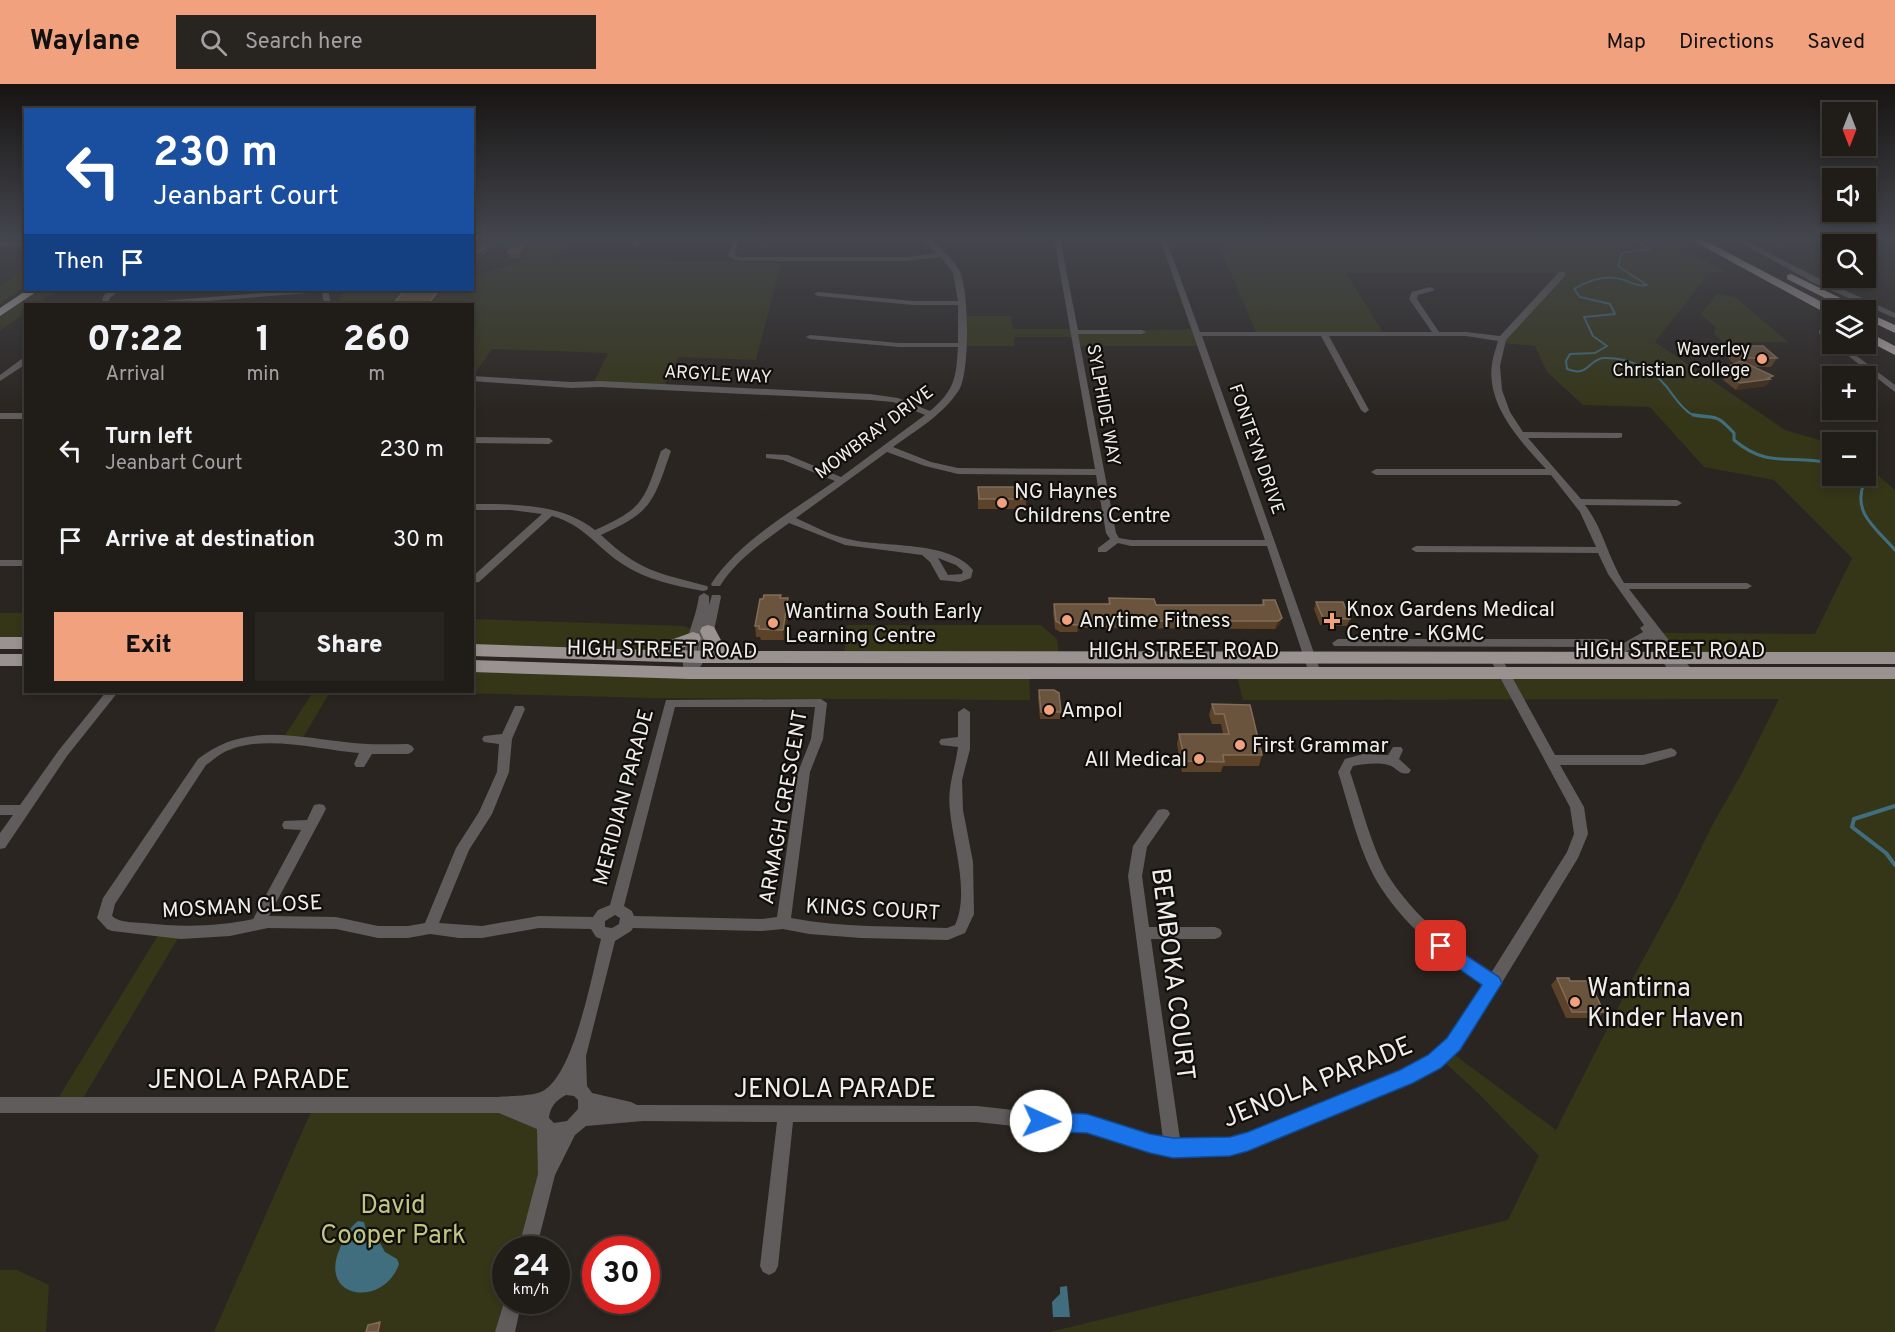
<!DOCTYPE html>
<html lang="en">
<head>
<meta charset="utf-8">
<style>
	:root { --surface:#201c18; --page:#282521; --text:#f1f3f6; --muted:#a2a1a2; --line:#3d3a37; --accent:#f2a17e }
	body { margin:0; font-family:Overpass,sans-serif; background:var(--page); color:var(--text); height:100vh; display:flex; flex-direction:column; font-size:22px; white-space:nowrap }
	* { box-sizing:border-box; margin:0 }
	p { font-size:20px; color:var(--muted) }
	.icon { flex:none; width:33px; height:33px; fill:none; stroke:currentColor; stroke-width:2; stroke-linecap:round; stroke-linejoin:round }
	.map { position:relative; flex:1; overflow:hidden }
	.side { position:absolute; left:24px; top:219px; width:450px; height:390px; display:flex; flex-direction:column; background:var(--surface); border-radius:0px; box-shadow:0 3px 9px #0003,0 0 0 2px var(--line) }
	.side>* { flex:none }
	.top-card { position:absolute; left:24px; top:24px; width:450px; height:183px; border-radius:0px; box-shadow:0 3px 9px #0003,0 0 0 2px var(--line); background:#1a4fa0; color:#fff; overflow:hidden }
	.needle { width:39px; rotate:180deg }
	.fabs { position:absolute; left:1822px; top:18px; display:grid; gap:12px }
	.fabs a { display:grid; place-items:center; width:54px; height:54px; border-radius:0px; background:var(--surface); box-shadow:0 3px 9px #0003,0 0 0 2px var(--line); font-size:30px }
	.speed { position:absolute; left:492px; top:1152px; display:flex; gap:12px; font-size:30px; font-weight:700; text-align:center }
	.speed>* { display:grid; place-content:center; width:78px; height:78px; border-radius:50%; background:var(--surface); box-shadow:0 3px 9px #0003,0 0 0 2px var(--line); line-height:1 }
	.speed small { font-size:15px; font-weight:400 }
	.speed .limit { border:9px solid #d22; background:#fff; color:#111 }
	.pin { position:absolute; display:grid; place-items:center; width:51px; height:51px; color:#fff; margin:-26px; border-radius:12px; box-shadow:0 3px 9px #0006 }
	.me { position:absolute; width:66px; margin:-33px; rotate:92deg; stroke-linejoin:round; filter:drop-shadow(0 0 4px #0008) }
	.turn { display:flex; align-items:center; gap:21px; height:126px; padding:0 30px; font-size:27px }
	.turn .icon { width:78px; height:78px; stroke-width:2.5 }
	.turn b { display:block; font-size:42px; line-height:51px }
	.then { display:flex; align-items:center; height:57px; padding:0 30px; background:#0003; gap:12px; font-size:22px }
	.eta { display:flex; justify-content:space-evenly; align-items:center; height:102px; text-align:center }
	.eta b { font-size:36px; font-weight:800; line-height:42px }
	.button { display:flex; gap:12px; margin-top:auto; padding:12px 30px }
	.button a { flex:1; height:69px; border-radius:0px; background:var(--accent); color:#111; font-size:24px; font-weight:800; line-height:69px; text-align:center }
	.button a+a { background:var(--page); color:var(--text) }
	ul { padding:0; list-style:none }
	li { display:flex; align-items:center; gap:18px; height:90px; padding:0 30px }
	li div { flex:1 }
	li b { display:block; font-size:22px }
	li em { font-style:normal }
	header { display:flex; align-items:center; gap:36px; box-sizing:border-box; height:84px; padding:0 30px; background:var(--accent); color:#111 }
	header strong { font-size:28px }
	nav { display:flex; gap:33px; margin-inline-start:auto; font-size:21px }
	.search { width:420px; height:54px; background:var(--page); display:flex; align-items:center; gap:15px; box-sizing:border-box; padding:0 21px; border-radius:0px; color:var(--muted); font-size:22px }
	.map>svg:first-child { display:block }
	.green { fill:#353618 }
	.water { fill:#406e7f }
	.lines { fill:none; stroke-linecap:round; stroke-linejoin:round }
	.stream-far2 { stroke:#406e7f; stroke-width:2 }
	.stream-far1 { stroke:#406e7f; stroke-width:3 }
	.stream { stroke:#406e7f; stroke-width:4 }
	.street { fill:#605c5c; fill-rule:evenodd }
	.primary { fill:#9a9191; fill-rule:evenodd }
	.highway { fill:#b0a6a5; fill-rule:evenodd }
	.wall { fill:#5b4228 }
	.shaded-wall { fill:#412f1c }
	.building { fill:#6b543d; stroke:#806c58; stroke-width:1.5 }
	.route { fill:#1a73e8; stroke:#114b97; stroke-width:1.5 }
	.poi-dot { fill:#f2a17e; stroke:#110f0c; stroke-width:2 }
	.labels { text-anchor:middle; stroke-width:4.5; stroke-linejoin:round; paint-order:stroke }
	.far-poi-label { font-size:18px; fill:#f0edea; stroke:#110f0c; text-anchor:end }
	.far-street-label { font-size:18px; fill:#f0edea; stroke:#110f0c }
	.poi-label { font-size:21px; fill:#f0edea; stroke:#110f0c; text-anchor:start }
	.street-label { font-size:21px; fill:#f0edea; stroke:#110f0c }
	.near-street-label { font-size:26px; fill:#f0edea; stroke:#110f0c }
	.near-poi-label { font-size:26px; fill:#f0edea; stroke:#110f0c; text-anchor:start }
	.near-park-label { font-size:26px; fill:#c2c582; stroke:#110f0c }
</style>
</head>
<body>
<header>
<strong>Waylane</strong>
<div class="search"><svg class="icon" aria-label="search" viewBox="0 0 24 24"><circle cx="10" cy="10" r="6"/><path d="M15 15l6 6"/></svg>Search here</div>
<nav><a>Map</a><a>Directions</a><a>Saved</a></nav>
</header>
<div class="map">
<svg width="1895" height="1248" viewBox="0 0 1895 1248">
	<rect width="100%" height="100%" fill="#2a2520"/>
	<path class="green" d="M1216,155H1674L1687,163L1679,165L1726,188H1710L1655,258L1785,346L1833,360V392H1866V381L1895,406V574L1677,573L1659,549L1815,550L1852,474L1774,396L1704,383L1650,323L1583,321L1547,288L1535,262L1501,259L1562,189H1346L1384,250H1257Z
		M567,158L558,173H524L533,159Z
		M529,174L781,179L756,276L679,273L663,304L593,300L608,269L492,265L476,288H473L472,220H339L342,206H472L473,193Z
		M25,185V202L0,220V202Z
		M34,206H57L37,220H26L25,229L0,247V229Z
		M1717,210L1735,213L1788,258H1723L1714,250L1716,244L1701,230Z
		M961,232H1011L1013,245H1073L1074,248L1195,245L1202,262H1077L1075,253H1014V262H962Z
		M0,529H25V559H0Z
		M473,535L684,542L695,547L655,567L473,566Z
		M847,541H1041L1057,555L1059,573L844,574Z
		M473,582L1029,589L1030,616L653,614L420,608H472Z
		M1236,589H1895V1248H1050L1508,1136L1539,1072L1479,1010L1440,974L1448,966L1556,1046L1634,892L1677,813L1714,738L1741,691L1779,615L1243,616Z
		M313,608H330L301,657L282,656Z
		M160,848L181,849L79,1021H54Z
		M314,1021H498L541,1038L546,1089L527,1165L506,1166L505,1248H214Z
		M0,1186H17L49,1201L46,1248H0Z"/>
	<path class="water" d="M358,1137L364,1138L367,1151L380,1159L385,1168L397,1175L399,1180C384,1224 317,1216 340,1164C344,1154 349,1144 358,1137Z
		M1067,1202L1070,1233H1053L1052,1218L1060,1210V1203Z"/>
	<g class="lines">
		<path class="stream-far2" d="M1632,155L1650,165L1622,169L1618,182L1647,201C1638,203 1633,199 1624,196C1607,190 1589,196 1574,205L1580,213L1610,220L1615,230L1584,233L1593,252L1607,262L1595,269L1570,270L1566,277L1567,285C1589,294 1588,275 1604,274C1627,273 1651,284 1666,302C1674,312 1680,323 1691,330L1715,333"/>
		<path class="stream-far1" d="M1693,331C1718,336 1714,328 1734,349V356C1769,386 1793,369 1833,380
			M1854,392L1864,399C1852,429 1876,444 1895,466"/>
		<path class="stream" d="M1895,722L1854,735L1852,743L1886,769L1895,781"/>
		<path class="street" d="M636,155H642L638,162L636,163L633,161Z
			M734,155H740L735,171L739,173H907L937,169L922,155H929C940,164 954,175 960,188C969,207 970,289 959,306C943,331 915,347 893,363L931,378L958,384L1095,385L1054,155H1060L1078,246H1142L1146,248L1142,250H1078L1116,449L1119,454L1131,456H1265L1160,155H1166L1200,248H1432L1409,215L1412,208L1430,203L1434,205L1433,207L1418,211L1417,215L1439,248H1466L1500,252L1559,188H1565V192L1506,256L1500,282L1502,306L1510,328L1523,348L1622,349V353L1619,354H1528L1581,415L1677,416L1682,419L1677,422L1585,421C1603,444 1608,474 1624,499H1747L1752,502L1747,505H1629L1692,586L1694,589L1692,592H1684L1682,589L1680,592H1672L1648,555L1612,576H1604L1597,570L1599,567L1608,568L1643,548L1640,544L1644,541L1608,490L1598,469L1416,468L1411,465L1416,462L1596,463L1580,428L1551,391H1376L1371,388L1376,385H1546C1520,357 1486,321 1492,280C1493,272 1496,264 1498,257L1466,252H1329L1369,326L1365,329L1361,326L1321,252H1202L1321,589L1319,592H1311L1309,589L1267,462H1131L1118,459L1106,468H1098V464L1110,455L1106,449L1096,391L958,390L925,382L887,368L796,434C813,442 830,451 848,455C884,464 949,456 973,486L971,494L960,498L940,496L930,478L922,471L845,461L789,439C763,458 737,475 720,502H712L711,500C738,458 794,426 835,397L783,376L766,374V370L788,371L841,393L925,331L893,318L870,316L600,303L571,304L472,297V292L571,298L600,297L870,310L898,314L930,327C955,306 956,294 958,263H899L810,255L806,253L810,251L899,259H958V221H913L818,212L814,210L818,208L913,217H958L953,189L941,173L907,177H738L728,172ZM938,474L956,481L963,487L962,490L948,491Z
			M1734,155H1742L1820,195L1895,229V234L1814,199Z
			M0,158H26V162H0Z
			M112,206H120L110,214L107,220H101L104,211Z
			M302,206H328L331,220H324L322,208L169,220H143L147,218Z
			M1819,246H1825L1833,253V259L1819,250Z
			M1833,260H1841L1895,301V308Z
			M23,274H26V280L0,297V291Z
			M0,329H26V335H0Z
			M472,353L549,354L553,357L549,360L472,359Z
			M666,364L671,367C653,419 652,428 601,451C639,487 658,489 707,502L708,504L707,506L703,507C676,502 647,496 624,481C597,464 585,441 552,432L479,498L472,499V493L542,430L511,426H472V420C514,420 561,419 595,446C645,424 644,416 661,367Z
			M0,476H26V482H0Z
			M704,509L709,512V521L712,511H720L721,513C716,534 710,585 689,593L683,589L686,585L683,582C683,557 696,536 699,512ZM704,538L696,572L695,573Z
			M1338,555H1607L1613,559L1607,563L1334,562L1332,559Z
			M1495,569L1501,573L1555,671H1643L1671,664L1675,666L1677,669L1675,672L1643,681H1560L1584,723L1588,750L1578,774L1467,956L1446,979L1431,989L1248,1066L1212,1072L1161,1071L1087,1047L1041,1045L977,1038H793L778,1182L775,1188L769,1191L763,1188L760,1182L777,1038L643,1037L586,1042L575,1051L555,1091L536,1166H518L538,1090L537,1045L499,1029H0V1013H498C509,1012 535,1012 543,1007C574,990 592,891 601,855L596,853L591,845L539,844L482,854H459L430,850L408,854H378L336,845L268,844L230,852L181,855L112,847L107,845L97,834L103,814L198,675C246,637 297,654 353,659C371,661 390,660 408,660L412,662L414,665L412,668L408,670H372L364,683H356L354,680L359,669C319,666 258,648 221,670C216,673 211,678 206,681L115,820L112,832C120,839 133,838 143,839C181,843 216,843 253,835L301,746L284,745L282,741L284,737L307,736L314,721L319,720L324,721L326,725L269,832L336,833L378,842H408L425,839L456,764L479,728L497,688L499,660L484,658L482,655L484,652L502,650L515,622H523L525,625L512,655L509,688L492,730L469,766L439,839L482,842L539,832L593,833L598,826L610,821L666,616L821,615L827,619L823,655L810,688L791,834C842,844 895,842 947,844L955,841C970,809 953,760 950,727C947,702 955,686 958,663L941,661L939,658L941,655L958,653V628L964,624L970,628V665L962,696L963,726L973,778L974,830L965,849L948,856L861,854L809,850L783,845L761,847L633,844L631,847L615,857L586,972L587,1002L592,1009L631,1018L637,1021L977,1022L1041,1029L1087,1031L1163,1055L1128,792L1133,762L1158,726L1163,725L1168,726L1170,730L1147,763L1142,792L1149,843H1215L1220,845L1222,849L1220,853L1215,855H1151L1180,1055L1212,1056L1248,1050L1419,979C1449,959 1465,930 1484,901C1444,873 1408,845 1381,804C1360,772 1350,725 1338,688L1345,675L1363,670L1388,671L1393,663H1401L1403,666L1399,675L1411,686L1409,689C1399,692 1397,683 1388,681C1378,678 1363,680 1353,682L1350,688C1361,719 1373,770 1391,796C1417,835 1453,862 1491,889L1567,768L1574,750L1570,723L1489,573ZM675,623H815L811,655L798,688L777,833L761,835L634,832L632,827L624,822ZM615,831L620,834L619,840L612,844L605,843V837ZM566,1011L574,1012L578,1016V1025L567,1037L554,1039L549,1034C550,1023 556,1016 566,1011Z
			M106,608H118L67,672L5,764L0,765V749L13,731H0V721H20L59,666Z
			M506,1212V1216H522L515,1248H495Z"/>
		<path class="primary" d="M708,541L714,543L723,560L733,567L1895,568V580L701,579L472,572V560L649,566L651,563L693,548L699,550L701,554L699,558L676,566L709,567L700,547L702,543Z
			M0,553H26V565H0Z
			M0,570H26V582H0Z
			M472,576L689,583H1895V595H689L472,588Z"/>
		<path class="highway" d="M1690,155H1702L1837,226H1833V232L1829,231Z
			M1791,190L1861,224L1863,226H1849L1787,195V191Z
			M27,206H39L0,232V224Z
			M1866,228L1895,241V249L1866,235Z
			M1866,247L1895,262V271L1866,256Z"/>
	</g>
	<path class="wall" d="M530,161L521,174H510L508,168Z
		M1734,262L1777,274L1771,283H1754L1769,298L1766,302L1736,306L1723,296L1727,289H1728L1726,288L1729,282L1734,280L1728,274L1729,272L1728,271Z
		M978,403L1026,415V425H978Z
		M781,514L790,525L784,556H761L760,553H756L755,542Z
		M1109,514L1156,521H1261L1263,516L1282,534L1279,541L1275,545L1082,544L1077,548H1060L1055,545L1053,528L1054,520H1108Z
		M1316,518L1350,535L1347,542L1320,541L1314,525Z
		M1039,606L1061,628L1060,635H1040L1038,613Z
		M1212,620L1250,621L1262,671L1259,682H1223L1221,688H1182L1177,660L1179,650H1223L1221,640H1212L1209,631Z
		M1557,894L1570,897L1604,928L1598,934H1566L1551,901Z"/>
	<path class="shaded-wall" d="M528,155L530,161L521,174L519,168Z
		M489,161L491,166L472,179V172Z
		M439,206H443L446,214L441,220H428Z
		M1773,292L1766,302L1736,306L1740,299Z
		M788,514L790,525L784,556L783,546Z
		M1282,534L1279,541L1275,545L1278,537Z
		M1083,537L1082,544L1077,548L1078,541Z
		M380,1238L383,1240L382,1248H378Z"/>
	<path class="building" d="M517,155H528L519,168H508Z
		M489,161L472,172V163Z
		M405,206H439L428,220H397L398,219H396L398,216H396Z
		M1734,262H1763L1777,274H1743L1733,265H1737Z
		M1741,277L1773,292L1768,294L1770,295L1740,299L1727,289L1741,288L1729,282Z
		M978,403H1025L1026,415H979Z
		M764,511H781L780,514H788L783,546L759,545V542H755L760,515H763Z
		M1109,514L1154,515L1156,521H1264L1263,516H1275L1282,534L1278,537H1083L1078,541L1061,540L1056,537L1054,520H1110Z
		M1316,518H1343L1350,535L1323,534Z
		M1039,606H1054L1059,609L1061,628H1041Z
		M1212,620L1250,621L1262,671H1223L1224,678L1185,677L1179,650H1229L1224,630H1215Z
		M1557,894H1569L1570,897H1589L1604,928H1572Z
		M380,1238L378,1248H366L368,1241Z"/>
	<linearGradient id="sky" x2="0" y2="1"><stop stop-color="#171412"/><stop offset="0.47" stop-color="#44464e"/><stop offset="1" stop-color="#44464e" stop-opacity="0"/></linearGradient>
	<rect width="1895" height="329" fill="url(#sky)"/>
	<path class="route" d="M1441,855L1499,893L1502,899L1460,966L1441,984L1413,999L1248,1067L1230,1072L1173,1074L1150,1069L1087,1049L1041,1047L1035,1044L1032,1037L1035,1030L1041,1028L1087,1030L1150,1050L1173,1054L1230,1053L1248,1048L1400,986L1428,971L1447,954L1482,901L1435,868L1432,862L1435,857Z"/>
	<g class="poi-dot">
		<circle cx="1762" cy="275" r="6"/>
		<circle cx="1002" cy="419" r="6"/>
		<circle cx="1067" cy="536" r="6"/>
		<path d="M1329 528h6v6h6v6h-6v6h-6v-6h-6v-6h6z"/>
		<circle cx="773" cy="539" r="6"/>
		<circle cx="1049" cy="626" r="6"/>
		<circle cx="1240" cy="661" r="6"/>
		<circle cx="1199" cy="675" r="6"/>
		<circle cx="1575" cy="918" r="6"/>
	</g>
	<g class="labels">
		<g class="far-poi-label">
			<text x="1750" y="271">Waverley<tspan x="1750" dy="21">Christian College</tspan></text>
		</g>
		<g class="far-street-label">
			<text transform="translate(718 290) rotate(3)" y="6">ARGYLE WAY</text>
			<text transform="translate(1104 321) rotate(80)" y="6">SYLPHIDE WAY</text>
			<text transform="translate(874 348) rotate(-37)" y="6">MOWBRAY DRIVE</text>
			<text transform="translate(1257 365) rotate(71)" y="6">FONTEYN DRIVE</text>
		</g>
		<g class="poi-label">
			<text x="1014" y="414">NG Haynes<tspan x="1014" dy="24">Childrens Centre</tspan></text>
			<text x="1346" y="532">Knox Gardens Medical<tspan x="1346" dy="24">Centre - KGMC</tspan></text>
			<text x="785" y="534">Wantirna South Early<tspan x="785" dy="24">Learning Centre</tspan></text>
			<text x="1079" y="543">Anytime Fitness</text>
			<text x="1061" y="633">Ampol</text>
			<text x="1252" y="668">First Grammar</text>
			<text x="1187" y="682" text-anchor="end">All Medical</text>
		</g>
		<g class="street-label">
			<text transform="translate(662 565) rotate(1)" y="7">HIGH STREET ROAD</text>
			<text x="1184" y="573">HIGH STREET ROAD</text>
			<text x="1670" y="573">HIGH STREET ROAD</text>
			<text transform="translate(623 713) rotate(-75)" y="7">MERIDIAN PARADE</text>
			<text transform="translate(783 723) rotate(-80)" y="7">ARMAGH CRESCENT</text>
			<text transform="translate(242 822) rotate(-3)" y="7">MOSMAN CLOSE</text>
			<text transform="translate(873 825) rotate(3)" y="7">KINGS COURT</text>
		</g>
		<g class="near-street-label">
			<text transform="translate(1174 890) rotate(83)" y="9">BEMBOKA COURT</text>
			<text x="249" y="1004">JENOLA PARADE</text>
			<text transform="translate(1317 997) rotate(-22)" y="9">JENOLA PARADE</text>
			<text x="835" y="1013">JENOLA PARADE</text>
		</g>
		<g class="near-poi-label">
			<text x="1587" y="912">Wantirna<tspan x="1587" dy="30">Kinder Haven</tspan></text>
		</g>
		<g class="near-park-label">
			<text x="393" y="1129">David<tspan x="393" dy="30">Cooper Park</tspan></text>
		</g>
	</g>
</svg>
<div class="fabs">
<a><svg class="needle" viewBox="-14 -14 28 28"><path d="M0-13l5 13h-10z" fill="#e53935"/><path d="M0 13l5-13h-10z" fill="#a2a1a2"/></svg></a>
<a><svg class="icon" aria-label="sound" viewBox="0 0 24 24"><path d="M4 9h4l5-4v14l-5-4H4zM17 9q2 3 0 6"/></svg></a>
<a><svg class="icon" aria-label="search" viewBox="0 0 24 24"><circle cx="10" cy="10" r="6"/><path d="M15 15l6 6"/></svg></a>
<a><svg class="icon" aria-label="layers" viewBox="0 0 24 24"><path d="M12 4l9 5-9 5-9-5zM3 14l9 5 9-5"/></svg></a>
<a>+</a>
<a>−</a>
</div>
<div class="speed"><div>24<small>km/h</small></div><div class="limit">30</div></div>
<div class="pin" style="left:1441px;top:862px;background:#d93025"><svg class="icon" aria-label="arrive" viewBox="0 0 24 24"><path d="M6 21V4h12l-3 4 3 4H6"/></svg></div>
<svg class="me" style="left:1041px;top:1037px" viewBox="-20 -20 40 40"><circle r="19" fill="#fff"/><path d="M0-13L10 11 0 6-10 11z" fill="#1a73e8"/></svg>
<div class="top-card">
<div class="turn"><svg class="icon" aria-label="left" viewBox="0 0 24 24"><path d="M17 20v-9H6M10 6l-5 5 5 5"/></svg><div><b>230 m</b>Jeanbart Court</div></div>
<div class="then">Then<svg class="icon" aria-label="arrive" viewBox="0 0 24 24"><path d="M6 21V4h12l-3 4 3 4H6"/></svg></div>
</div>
<section class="side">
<div class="eta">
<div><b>07:22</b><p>Arrival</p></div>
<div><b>1</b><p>min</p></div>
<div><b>260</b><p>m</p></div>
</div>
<ul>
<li><svg class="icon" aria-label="left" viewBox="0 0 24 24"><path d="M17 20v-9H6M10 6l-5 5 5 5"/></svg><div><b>Turn left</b><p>Jeanbart Court</p></div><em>230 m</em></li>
<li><svg class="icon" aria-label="arrive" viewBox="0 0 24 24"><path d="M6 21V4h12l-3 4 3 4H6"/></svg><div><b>Arrive at destination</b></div><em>30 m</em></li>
</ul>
<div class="button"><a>Exit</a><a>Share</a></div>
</section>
</div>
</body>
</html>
